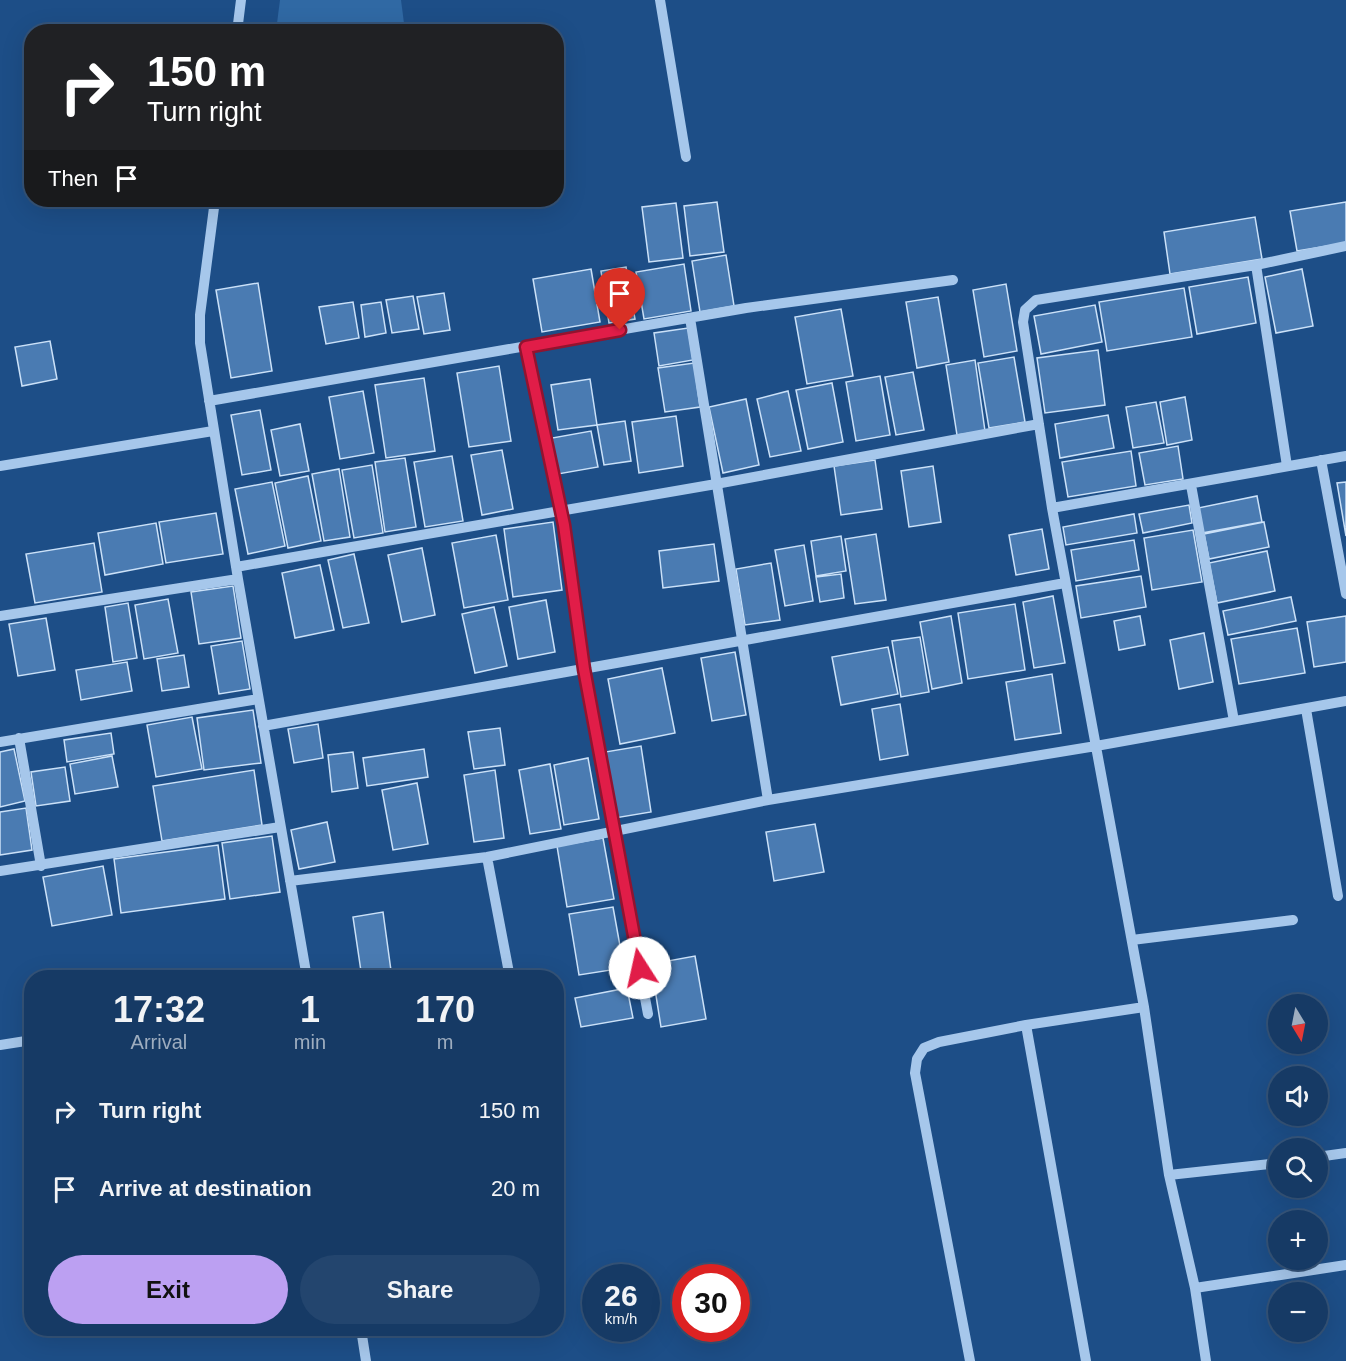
<!DOCTYPE html>
<html lang="en">
<head>
<meta charset="utf-8">
<style>
	:root { --surface:#163a65; --page:#23456e; --text:#f1f3f6; --muted:#9eadbf; --line:#355479; --accent:#bca0f2 }
	body { margin:0; font-family:Helvetica,sans-serif; background:var(--page); color:var(--text); height:100vh; display:flex; flex-direction:column; font-size:22px; white-space:nowrap }
	* { box-sizing:border-box; margin:0 }
	p { font-size:20px; color:var(--muted) }
	.icon { flex:none; width:33px; height:33px; fill:none; stroke:currentColor; stroke-width:2; stroke-linecap:round; stroke-linejoin:round }
	.map { position:relative; flex:1; overflow:hidden }
	.panel { position:absolute; left:24px; top:970px; width:540px; height:366px; display:flex; flex-direction:column; background:var(--surface); border-radius:24px; box-shadow:0 6px 24px #0002,0 0 0 2px var(--line) }
	.panel>* { flex:none }
	.top-card { position:absolute; left:24px; top:24px; width:540px; height:183px; border-radius:24px; box-shadow:0 6px 24px #0002,0 0 0 2px var(--line); background:#202124; color:#fff; overflow:hidden }
	.needle { width:39px; rotate:170deg }
	.buttons { position:absolute; left:1268px; top:994px; display:grid; gap:12px }
	.buttons a { display:grid; place-items:center; width:60px; height:60px; border-radius:50%; background:var(--surface); box-shadow:0 6px 24px #0002,0 0 0 2px var(--line); font-size:30px }
	.speed { position:absolute; left:582px; top:1264px; display:flex; gap:12px; font-size:30px; font-weight:700; text-align:center }
	.speed>* { display:grid; place-content:center; width:78px; height:78px; border-radius:50%; background:var(--surface); box-shadow:0 6px 24px #0002,0 0 0 2px var(--line); line-height:1 }
	.speed small { font-size:15px; font-weight:400 }
	.speed .limit { border:9px solid #d22; background:#fff; color:#111 }
	.pin { position:absolute; display:grid; place-items:center; width:51px; height:51px; color:#fff; margin:-62px -26px; border-radius:50% 50% 50% 0; rotate:-45deg; box-shadow:0 0 6px #0007 }
	.pin .icon { rotate:45deg }
	.me { position:absolute; width:66px; margin:-33px; rotate:350deg; stroke-linejoin:round; filter:drop-shadow(0 0 4px #0008) }
	.turn { display:flex; align-items:center; gap:21px; height:126px; padding:0 24px; font-size:27px }
	.turn .icon { width:78px; height:78px; stroke-width:2.5 }
	.turn b { display:block; font-size:42px; line-height:51px }
	.then { display:flex; align-items:center; height:57px; padding:0 24px; background:#0003; gap:12px; font-size:22px }
	.eta { display:flex; justify-content:space-evenly; align-items:center; height:102px; text-align:center }
	.eta b { font-size:36px; font-weight:800; line-height:42px }
	.cta { display:flex; gap:12px; margin-top:auto; padding:12px 24px }
	.cta a { flex:1; height:69px; border-radius:36px; background:var(--accent); color:#111; font-size:24px; font-weight:800; line-height:69px; text-align:center }
	.cta a+a { background:var(--page); color:var(--text) }
	ul { padding:0; list-style:none }
	li { display:flex; align-items:center; gap:18px; height:78px; padding:0 24px }
	li div { flex:1 }
	li b { display:block; font-size:22px }
	li em { font-style:normal }
	.map>svg:first-child { display:block }
	.green { fill:#3069a4 }
	.building { fill:#4a7bb2; stroke:#cbe1f8; stroke-width:1.5 }
	.lines { fill:none; stroke-linecap:round; stroke-linejoin:round }
	.minor { stroke:#a6c7eb; stroke-width:10 }
	.route-casing { stroke:#92132f; stroke-width:15 }
	.route { stroke:#e11d48; stroke-width:10 }
</style>
</head>
<body>
<div class="map">
<svg width="1346" height="1361" viewBox="0 0 1346 1361">
	<rect width="100%" height="100%" fill="#1d4e87"/>
	<path class="green" d="M280,0H401L405,31H276Z"/>
	<path class="building" d="M717,202L724,252L690,256L684,206Z
		M1346,202V243L1297,251L1290,211Z
		M676,203L683,258L649,262L642,207Z
		M1255,217L1262,259L1170,274L1164,232Z
		M726,255L734,306L700,312L692,261Z
		M684,264L691,311L644,319L636,272Z
		M626,267L635,319L609,323L601,271Z
		M591,269L600,322L542,332L533,279Z
		M1302,269L1313,326L1276,333L1265,277Z
		M1248,277L1256,323L1197,334L1189,287Z
		M258,283L272,371L231,378L216,290Z
		M1006,284L1017,351L984,357L973,290Z
		M1184,288L1192,337L1107,351L1099,302Z
		M444,293L450,330L424,334L417,297Z
		M413,296L419,329L392,333L386,300Z
		M938,297L949,362L917,368L906,302Z
		M353,302L359,338L326,344L319,307Z
		M381,302L386,333L365,337L361,305Z
		M1095,305L1102,342L1041,354L1034,316Z
		M841,309L853,376L807,384L795,317Z
		M688,328L693,360L659,366L654,333Z
		M50,341L57,379L22,386L15,347Z
		M1098,350L1105,405L1045,413L1037,358Z
		M1014,357L1025,422L989,428L978,363Z
		M975,360L985,431L957,435L946,365Z
		M694,363L700,407L665,412L658,368Z
		M499,366L511,441L469,447L457,373Z
		M913,372L924,430L896,435L885,377Z
		M880,376L890,435L856,441L846,382Z
		M424,378L435,451L386,458L375,385Z
		M590,379L597,425L558,430L551,385Z
		M832,383L843,442L808,449L796,390Z
		M363,391L374,453L340,459L329,397Z
		M788,391L801,451L770,457L757,399Z
		M1185,397L1192,440L1167,445L1160,402Z
		M746,399L759,465L723,473L709,407Z
		M1156,402L1164,443L1133,448L1126,407Z
		M260,410L271,470L242,475L231,415Z
		M1108,415L1114,448L1060,458L1055,424Z
		M676,416L683,466L639,473L632,422Z
		M625,421L631,461L604,465L597,425Z
		M300,424L309,471L280,476L271,430Z
		M591,431L598,467L558,474L552,438Z
		M1178,446L1183,479L1145,485L1139,453Z
		M502,450L513,509L482,515L471,455Z
		M1131,451L1136,486L1068,497L1062,462Z
		M452,456L463,521L425,527L414,462Z
		M405,458L416,527L385,532L375,462Z
		M875,460L882,509L841,515L834,466Z
		M372,465L383,533L354,538L342,470Z
		M933,466L941,522L909,527L901,471Z
		M339,469L350,537L324,541L312,474Z
		M308,476L321,541L288,548L275,483Z
		M272,482L285,546L248,554L235,489Z
		M1346,482V536L1337,483Z
		M1257,496L1262,522L1202,533L1198,508Z
		M1189,505L1192,523L1143,533L1139,514Z
		M216,513L223,554L166,563L159,522Z
		M1134,514L1137,533L1066,545L1063,527Z
		M553,522L562,590L513,597L504,529Z
		M1264,522L1269,547L1209,559L1204,534Z
		M156,523L163,564L105,575L98,533Z
		M1042,529L1049,569L1016,575L1009,535Z
		M1193,530L1202,582L1152,590L1144,538Z
		M876,534L886,600L855,604L845,539Z
		M496,535L508,600L464,608L452,543Z
		M841,536L846,571L816,576L811,541Z
		M1134,540L1139,570L1076,581L1071,550Z
		M94,543L102,592L35,603L26,554Z
		M714,544L719,581L663,588L659,551Z
		M804,545L813,601L785,606L775,550Z
		M422,548L435,615L402,622L388,555Z
		M1267,551L1275,591L1217,603L1209,563Z
		M354,554L369,623L343,628L328,560Z
		M771,563L780,620L745,625L736,569Z
		M320,565L334,630L295,638L282,573Z
		M841,574L844,598L820,602L816,577Z
		M1141,576L1146,607L1081,618L1076,586Z
		M233,586L241,638L199,644L191,592Z
		M1053,596L1065,663L1034,668L1023,602Z
		M1291,597L1296,621L1228,635L1223,611Z
		M168,599L178,653L144,659L135,605Z
		M546,600L555,652L518,659L509,607Z
		M128,603L137,658L113,662L105,607Z
		M1015,604L1025,670L968,679L958,613Z
		M494,607L507,666L475,673L462,614Z
		M951,616L962,683L932,689L920,622Z
		M1140,616L1145,645L1119,650L1114,621Z
		M1346,616V662L1314,667L1307,622Z
		M46,618L55,670L18,676L9,624Z
		M1297,628L1305,673L1239,684L1231,639Z
		M1204,633L1213,682L1179,689L1170,640Z
		M920,637L929,692L901,697L892,641Z
		M242,641L250,689L219,694L211,646Z
		M888,647L898,694L841,705L832,657Z
		M735,652L746,715L712,721L701,658Z
		M184,655L189,687L162,691L157,659Z
		M127,662L132,691L81,700L76,670Z
		M662,668L675,733L620,744L608,679Z
		M1052,674L1061,733L1015,740L1006,682Z
		M900,704L908,755L880,760L872,709Z
		M253,710L261,763L204,770L197,718Z
		M192,717L202,769L156,777L147,725Z
		M318,724L323,758L294,763L288,729Z
		M500,728L505,765L474,769L468,732Z
		M111,733L114,754L67,762L64,740Z
		M641,746L651,812L615,818L605,752Z
		M14,749L25,801L0,807V752Z
		M424,749L428,777L367,786L363,758Z
		M353,752L358,788L332,792L328,755Z
		M112,756L118,787L75,794L70,764Z
		M588,758L599,819L564,825L554,765Z
		M550,764L561,829L530,834L519,770Z
		M65,767L70,801L36,806L31,772Z
		M254,770L262,825L162,841L153,786Z
		M495,770L504,838L474,842L464,775Z
		M417,783L428,844L393,850L382,790Z
		M26,808L32,850L0,855V812Z
		M327,822L335,862L299,869L291,830Z
		M815,824L824,872L774,881L766,832Z
		M272,836L280,892L230,899L222,843Z
		M603,838L614,899L567,907L557,846Z
		M218,845L225,899L121,913L114,859Z
		M103,866L112,915L52,926L43,877Z
		M613,907L624,968L579,975L569,914Z
		M383,912L392,978H362L353,917Z
		M695,956L706,1019L661,1027L651,964Z
		M627,988L633,1018L581,1027L575,998Z"/>
	<g class="lines">
		<path class="minor" d="M660,0L686,157
			M237,32L241,0
			M215,200L200,315V343L238,579L307,978
			M1256,265L1287,466
			M690,318L768,800
			M526,347L564,525L584,669L648,1014
			M209,401L746,308L953,280
			M1321,460L1346,594
			M0,466L213,431
			M1191,485L1234,721
			M1052,508L1023,322L1025,310L1036,300L1256,265L1346,246
			M236,567L716,484L1039,424
			M0,616L238,579
			M1306,709L1338,896
			M263,726L1065,583
			M19,738L41,866
			M0,742L258,699
			M487,857L510,978
			M0,871L280,827
			M290,881L487,857L768,800L1096,746L1346,701
			M1132,940L1293,920
			M1026,1025L1086,1361
			M0,1045L32,1040
			M1317,1157L1346,1153
			M1169,1175L1278,1163
			M1195,1288L1346,1265
			M361,1329L366,1361
			M970,1361L915,1073L917,1059L924,1048L939,1042L1026,1025L1144,1007
			M1206,1361L1195,1288L1169,1175L1144,1007L1052,508L1346,456"/>
	</g>
	<g class="lines">
		<g class="route-casing">
			<path id="route" d="M620,330L526,347L564,525L584,669L640,968"/>
		</g>
		<use href="#route" class="route"/>
	</g>
</svg>
<div class="buttons">
<a><svg class="needle" viewBox="-14 -14 28 28"><path d="M0-13l5 13h-10z" fill="#e53935"/><path d="M0 13l5-13h-10z" fill="#9eadbf"/></svg></a>
<a><svg class="icon" aria-label="sound" viewBox="0 0 24 24"><path d="M4 9h4l5-4v14l-5-4H4zM17 9q2 3 0 6"/></svg></a>
<a><svg class="icon" aria-label="search" viewBox="0 0 24 24"><circle cx="10" cy="10" r="6"/><path d="M15 15l6 6"/></svg></a>
<a>+</a>
<a>−</a>
</div>
<div class="speed"><div>26<small>km/h</small></div><div class="limit">30</div></div>
<div class="pin" style="left:620px;top:330px;background:#d93025"><svg class="icon" aria-label="arrive" viewBox="0 0 24 24"><path d="M6 21V4h12l-3 4 3 4H6"/></svg></div>
<svg class="me" style="left:640px;top:968px" viewBox="-20 -20 40 40"><circle r="19" fill="#fff"/><path d="M0-13L10 11 0 6-10 11z" fill="#e11d48"/></svg>
<div class="top-card">
<div class="turn"><svg class="icon" aria-label="right" viewBox="0 0 24 24"><path d="M7 20v-9h11M14 6l5 5-5 5"/></svg><div><b>150 m</b>Turn right</div></div>
<div class="then">Then<svg class="icon" aria-label="arrive" viewBox="0 0 24 24"><path d="M6 21V4h12l-3 4 3 4H6"/></svg></div>
</div>
<section class="panel">
<div class="eta">
<div><b>17:32</b><p>Arrival</p></div>
<div><b>1</b><p>min</p></div>
<div><b>170</b><p>m</p></div>
</div>
<ul>
<li><svg class="icon" aria-label="right" viewBox="0 0 24 24"><path d="M7 20v-9h11M14 6l5 5-5 5"/></svg><div><b>Turn right</b></div><em>150 m</em></li>
<li><svg class="icon" aria-label="arrive" viewBox="0 0 24 24"><path d="M6 21V4h12l-3 4 3 4H6"/></svg><div><b>Arrive at destination</b></div><em>20 m</em></li>
</ul>
<div class="cta"><a>Exit</a><a>Share</a></div>
</section>
</div>
</body>
</html>
